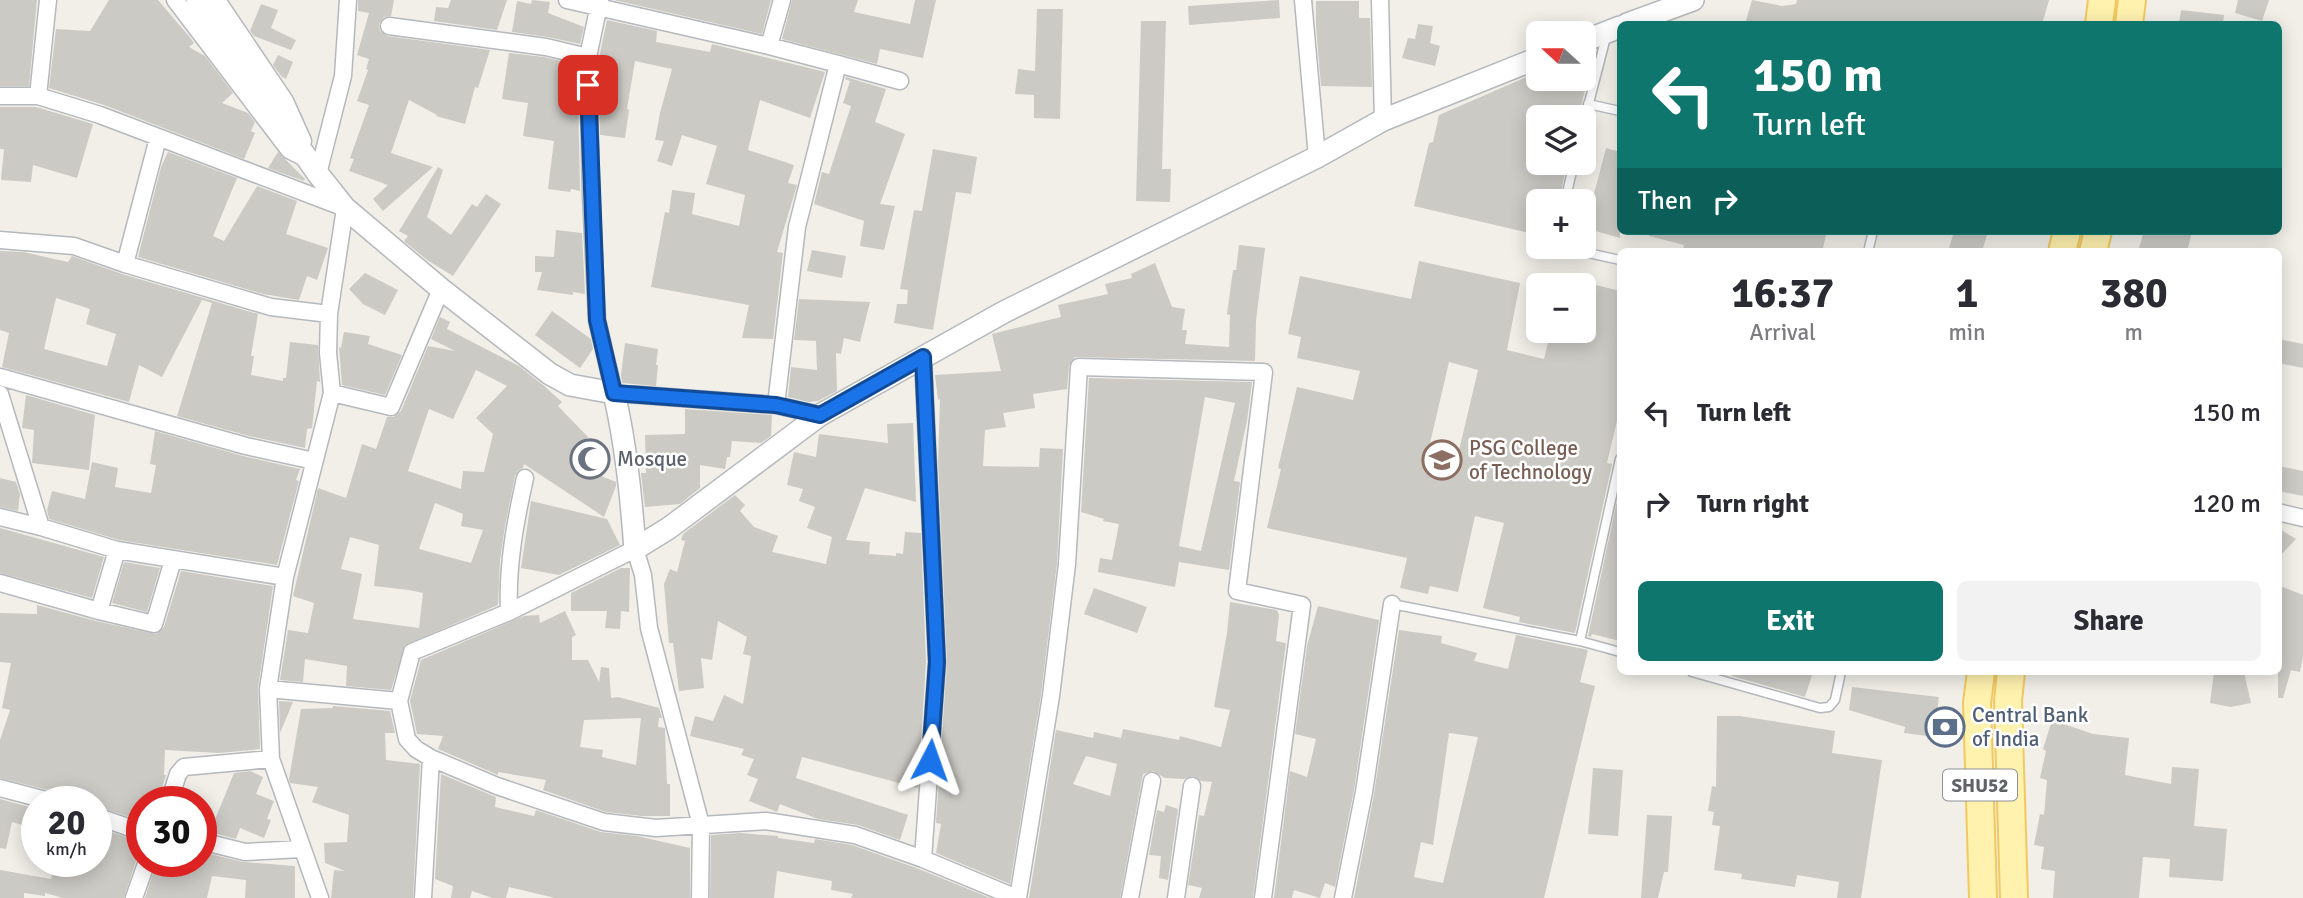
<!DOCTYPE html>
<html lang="en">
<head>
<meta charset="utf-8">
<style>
	:root { --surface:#fff; --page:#f2f2f3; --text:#2b2b33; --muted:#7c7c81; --accent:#0f766e }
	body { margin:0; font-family:Signika,sans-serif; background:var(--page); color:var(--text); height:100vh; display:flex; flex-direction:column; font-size:26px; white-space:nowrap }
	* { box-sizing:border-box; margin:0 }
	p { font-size:23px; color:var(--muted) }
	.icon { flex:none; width:38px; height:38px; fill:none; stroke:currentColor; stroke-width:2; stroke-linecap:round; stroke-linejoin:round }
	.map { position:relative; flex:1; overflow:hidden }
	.sheet { position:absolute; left:1617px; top:248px; width:665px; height:427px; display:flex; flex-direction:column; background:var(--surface); border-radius:10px; box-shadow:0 4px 18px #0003 }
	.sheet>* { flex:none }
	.hud { position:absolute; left:1617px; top:21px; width:665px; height:214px; border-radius:10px; box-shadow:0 4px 18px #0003; background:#0f766e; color:#fff; overflow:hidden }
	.needle { width:46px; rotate:291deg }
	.buttons { position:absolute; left:1526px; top:21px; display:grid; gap:14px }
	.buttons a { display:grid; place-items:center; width:70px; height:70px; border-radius:10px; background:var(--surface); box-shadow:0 4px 18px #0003; font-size:35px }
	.speed { position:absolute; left:21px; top:786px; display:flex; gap:14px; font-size:35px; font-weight:700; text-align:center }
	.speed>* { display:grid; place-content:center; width:91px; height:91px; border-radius:50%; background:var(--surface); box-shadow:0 4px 18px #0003; line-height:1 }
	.speed small { font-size:18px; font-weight:400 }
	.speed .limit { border:10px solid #d22; background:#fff; color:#111 }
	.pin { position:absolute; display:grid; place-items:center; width:60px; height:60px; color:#fff; margin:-30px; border-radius:14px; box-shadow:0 4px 10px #0006 }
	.me { position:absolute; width:77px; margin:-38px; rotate:4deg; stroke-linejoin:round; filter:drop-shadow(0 0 5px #0008) }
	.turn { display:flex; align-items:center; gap:24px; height:147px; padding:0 21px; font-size:32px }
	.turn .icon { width:91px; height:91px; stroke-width:2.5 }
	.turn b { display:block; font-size:49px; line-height:60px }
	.then { display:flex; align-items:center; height:66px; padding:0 21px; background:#0003; gap:14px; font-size:26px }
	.eta { display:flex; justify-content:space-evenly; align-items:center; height:119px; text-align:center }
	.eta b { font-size:42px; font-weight:700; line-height:49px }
	.button { display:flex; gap:14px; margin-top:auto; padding:14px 21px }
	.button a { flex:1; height:80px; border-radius:10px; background:var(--accent); color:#fff; font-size:28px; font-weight:700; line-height:80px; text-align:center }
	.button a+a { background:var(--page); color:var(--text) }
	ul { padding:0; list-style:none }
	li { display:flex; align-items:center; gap:21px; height:91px; padding:0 21px }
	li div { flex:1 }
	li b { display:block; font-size:26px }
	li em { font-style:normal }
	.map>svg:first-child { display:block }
	.building { fill:#cccac5; fill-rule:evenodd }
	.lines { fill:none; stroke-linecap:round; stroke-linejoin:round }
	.service-casing { stroke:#b5b8bc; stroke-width:11 }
	.minor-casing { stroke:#b5b8bc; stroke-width:19 }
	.tertiary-casing { stroke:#b5b8bc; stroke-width:24 }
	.primary-casing { stroke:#f2c960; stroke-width:30 }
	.service { stroke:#fff; stroke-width:8 }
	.minor { stroke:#fff; stroke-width:16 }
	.tertiary { stroke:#fff; stroke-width:21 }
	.primary { stroke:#fff2af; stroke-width:26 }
	.route-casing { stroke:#114b97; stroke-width:18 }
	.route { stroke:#1a73e8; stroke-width:12 }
	.labels { text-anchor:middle; stroke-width:5; stroke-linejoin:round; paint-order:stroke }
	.shield { fill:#fff; stroke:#8f9295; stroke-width:2 }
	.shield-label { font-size:19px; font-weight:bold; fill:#5f6368 }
	.education-label { font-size:21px; fill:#785e54; stroke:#fff; text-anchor:start }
	.worship-label { font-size:21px; fill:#5b616d; stroke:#fff; text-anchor:start }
	.service-label { font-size:21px; fill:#4e5e75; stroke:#fff; text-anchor:start }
</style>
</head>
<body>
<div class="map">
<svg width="2303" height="898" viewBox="0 0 2303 898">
	<rect width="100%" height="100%" fill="#f1efe8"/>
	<path class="building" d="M0,0H37L29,86H0Z
		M109,0H158L188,35L194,43L189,47L205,56L233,93L222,103L248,113L255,122L251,131L255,133L244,159L104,105L49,88L56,29L90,31Z
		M358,0H394L391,16L384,17L379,24L380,31L387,36L490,50L478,88L475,87L465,124L436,116L437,115L409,100L391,153L433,167L383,211L373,199L388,185L349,171L354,159L350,158L369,105L357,101L368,70L366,69L369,59L357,55L369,13L358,11Z
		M451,0H507L497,30L434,21L436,7L448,8Z
		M532,0L550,2L548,13L584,27L580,44L548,37L512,32L517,1L531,4Z
		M614,0H771L762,34Z
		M792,0H858L854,12L910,24L915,0H936L923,58L880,49L877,64L782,39Z
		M1279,0L1280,18L1189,25L1188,6Z
		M1752,0L1782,6L1796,4L1797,0H2049L2042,24H1745Z
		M2238,0H2269L2262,21L2235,13Z
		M1316,1H1359V18H1370L1372,87L1321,86L1316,26Z
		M261,4L278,10L271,28L296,40L291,50L254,36L250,31Z
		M1037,9H1063L1060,119L1034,118V95L1015,94L1018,69L1035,71Z
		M2181,10L2224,15L2223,24H2179Z
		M607,20L657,31L656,42L710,52L712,44L825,72L810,118L760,100L748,150L794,165L788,183L797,185L777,252L783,253L773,339L742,338L749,305L651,287L665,212L669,213L672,190L695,193L692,214L739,226L745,195L706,184L717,146L682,135L672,166L657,161L664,141L655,140L660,113L672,69L635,61L627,109L629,110L625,138L600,135L599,97L607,98L614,61L599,58Z
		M1141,21H1166L1162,169H1171L1170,202L1136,201Z
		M1418,24L1433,26L1430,43L1440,46L1435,66L1402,58L1408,38L1415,39Z
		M509,53L544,57L578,65L576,93H578L580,191L571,189L570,192L548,189L554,141L523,136L528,103L502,99Z
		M278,55L293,62L286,79L282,77L273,65Z
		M1538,72V79H1588L1578,117H1538V163H1567L1559,201H1538V235L1414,206L1429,143L1433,142L1439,115Z
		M846,77L886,89L875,122L905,134L880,204L895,206L884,250L860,246L864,221L814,204L822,172L829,174L851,106L843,103L850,81L845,79Z
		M0,107H36L93,124L77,178L33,165L31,182L1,180L4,149H0Z
		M1606,148L1620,152V238L1585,228Z
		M933,149L977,157L971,194L956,192L933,330L894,323L897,304H907L908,290L900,289L914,210L922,211Z
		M168,152L237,178L213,236L224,241L257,186L297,201L286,234L328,248L317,280L307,276L299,300L263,294L138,257L161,167Z
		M278,152L305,179L304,181L268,168Z
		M438,167L443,170L427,217L451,235L472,204L477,207L486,194L501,204L453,276L427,260L404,241L408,236L399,231Z
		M556,230L582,233L585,294L573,292V295L537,290L542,272H535V256L554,257Z
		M1649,231H1827L1822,252H1682L1684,245L1649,236Z
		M1954,231H1988L1982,252H1948Z
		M2144,231H2192L2187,252H2138Z
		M1239,245L1265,248L1256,321L1255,361L1075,357L1069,366L1067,389L1033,394L1035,408L1003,413L1006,427L985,430L983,466L1039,467L1040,448L1063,449L1057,563L1041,695L1010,884L936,853L941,824L936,823L947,662L938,463L940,399L938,400L935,375L1001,371L992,334L1061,317L1058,305L1108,294L1105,284L1132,278L1131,274L1155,263L1172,307L1185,309L1182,330H1187L1185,344L1229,347L1230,315L1227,314L1233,270H1236Z
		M812,250L846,256L842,278L807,271Z
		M0,251L23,252L68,262L72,256L122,274L258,314L251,356H254L251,375L283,381V378H286L290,342L318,345L320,382L317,381L312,428L307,429L305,448L249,436L177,416L212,303L202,300L162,377L139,365L129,402L2,367L9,333L0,330ZM56,298L90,309L86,324L116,334L107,366L44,349Z
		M1419,261L1520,283L1507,350L1544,359L1551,331H1584V282L1620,291V408L1607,463L1612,464L1575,633L1519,622L1520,617L1483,608L1504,523L1475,516L1458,592L1430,586L1428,594L1400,588L1407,558L1267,528L1281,469L1278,468L1297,387L1353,400L1360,371L1297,358L1301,337L1288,334L1300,276L1411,299ZM1449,362L1478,370L1457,459L1428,452Z
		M365,273L398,290L385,315L363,304L349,289Z
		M799,299L870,302L860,342L844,338L841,354L836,353L837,391L818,401L809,402L788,397L791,367L817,370L816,341L794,340Z
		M552,311L591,339L593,349L580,368L535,335Z
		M440,317L450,322L447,329L519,366L543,385L562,402L558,406L588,437L580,445L608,453L601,476L616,482V486L604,517L524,464L523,468L518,471L515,476L505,526L500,560L498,605L405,645L391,690L346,686L347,666L305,659L303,682L280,680L288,630L308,633L314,603L293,596L318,488L346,498L362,444L376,449L387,417H394L401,411L428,346L455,351L431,339ZM476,370L507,386L476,418L493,434L484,472L463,471L461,489L408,471L429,409L453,419ZM435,503L463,514L461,526L483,530L471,563L419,549ZM350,537L379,545L374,586L409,590L423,593L419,628L353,619L362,574L341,569Z
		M344,332L370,336L368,344L402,355L385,395L342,385L339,347L341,348Z
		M2278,339L2303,344V368L2278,363Z
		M625,343L658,349L656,365H658L656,386L622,383L621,375Z
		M1089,378L1252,382L1247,421L1234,481L1240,482L1229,570L1179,562L1175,587L1098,572L1100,558L1112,560L1119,524L1103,521L1104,519L1081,512ZM1205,397L1235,403L1201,551L1179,546Z
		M26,395L95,415L89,470L32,463L34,430L22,428Z
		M685,409L772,415L771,436L761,443L732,441L730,457H727L725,469L700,465V488L680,504L645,507L641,473H646L645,435L685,434Z
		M913,423L916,502L865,488L846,540L870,542L869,554L896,556V553L903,554L905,532L921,533L926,662L918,788L802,757L796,778L908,815L900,840L858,825L818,819L780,804L777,812L749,801L758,779L747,775L754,759L741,755L744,749L690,736L695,716L713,721L724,695L743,704L751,656L743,654L747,637L718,621L712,660L701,658L704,688L679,691L673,643H669L664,584L670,569L677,572L685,541L681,540L683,534L735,495L745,505L740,511L754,527L778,536L772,552L826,564L832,537L807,528L815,507L799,501L803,489L787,485L794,452L816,457L819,434L888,443L887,424Z
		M155,431L243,456L300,469L296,480L299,481L277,565L119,540L49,519L47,510L52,491L85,499L92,462L118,468L115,487L151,493L156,465L150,464Z
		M2278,466L2303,471V496L2278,491Z
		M0,478L16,482L20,494L18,511L0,507Z
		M1620,487V641L1592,634L1591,637L1588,636Z
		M531,501L607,519L620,545L559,575L521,568Z
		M0,528L104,557L92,598L0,573Z
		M2278,528L2296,539L2278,558Z
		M124,562L160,568L147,612L112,603Z
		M621,568H630L629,612L621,611L620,629L605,628L607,611H571V593Z
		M181,571L273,586L258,688L260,749L219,753L165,750L164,775H166L157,802H142V821L96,806V802H79L56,792L0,778V740L10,710L2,708L11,663L0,662V613L37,614V605L96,621L156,634L164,627Z
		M2278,585L2303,595V657L2300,672L2291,670L2283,698H2278Z
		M1094,588L1147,607L1137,633L1084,614Z
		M1230,602L1277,610L1279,615L1276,641L1286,643L1253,898H1199L1202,888L1188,885L1199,815L1204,816L1212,782L1201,781L1193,776L1184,779L1165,778L1153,771L1143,774L1142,779L1120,898H1029L1056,730L1093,738L1094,732L1121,738L1123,729L1179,740L1180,736L1221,747L1230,710L1214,707L1227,633ZM1086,756L1117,764L1110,796L1073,784Z
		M1318,606L1379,620L1354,790L1335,887L1325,883L1320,898L1294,890L1292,898H1274L1290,771L1307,777L1316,739L1295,734L1307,646Z
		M565,611L576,635L572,637V660H588L599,682L601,667L609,668L611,698L618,697L659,708L662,718H659L658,727L665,728V731L667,784H670V816H642L606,812L543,790L546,780L498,772V775L438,749L443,736L417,734L410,701L421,660L524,616L539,615L540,623ZM641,718L636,765L602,757L603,750L580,747L584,720Z
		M1399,630L1442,636L1441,643L1477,653L1474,661L1508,669L1516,635L1588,650L1580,682L1595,686L1544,898H1354L1374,794ZM1449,733L1478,737L1443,883L1414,877L1421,842L1433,845Z
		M1733,672H1813L1805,697L1732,676Z
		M2214,672H2244L2251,703L2231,707L2210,703Z
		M1852,687L1939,697L1934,737L1904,733L1905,727L1849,710Z
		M279,701L293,702L280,733Z
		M333,706L390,711L395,733H385L386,760L420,764L413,898H331L334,870L345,871L325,863L324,843L347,842L349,815L312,802L318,787L290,783L289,779L301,709L333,708Z
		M1717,716H1740L1835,731L1832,753L1882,760L1861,898H1837L1839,882L1797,875L1795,887L1741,879L1742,874L1714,870L1720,826L1712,825L1714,812L1708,811L1712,786L1716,787Z
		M2052,720L2093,734L2129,738L2125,775L2171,784L2172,767L2199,769L2194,826L2227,829L2223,881L2169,877L2170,859L2143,857L2139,898H2053L2055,871L2041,869L2044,847L2034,845L2040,814L2044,815L2047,780L2040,778L2046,751L2043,749Z
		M1593,768L1623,770L1618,836L1588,834Z
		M250,771L263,777L256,794L274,801L267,819L271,820L264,838L240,828L236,839L210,832L234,773Z
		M441,774L496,797L495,807L534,816L536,810L601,832L637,836L690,848V898H555L509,887L506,898H492L472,891L470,898H451L453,886L435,879Z
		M0,799L37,809V829L12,822L6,849L0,848Z
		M1166,805L1178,809L1168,880L1159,878L1161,856L1149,855L1157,810L1164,812Z
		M1647,815L1672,816L1668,872H1664L1658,898H1641Z
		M98,828L142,842L124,898H63L45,893V896L24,893V898H0V870L51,879L55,863L87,870L89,861H96Z
		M740,833L778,836V838L814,843L815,839L852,845L919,869L990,898H851L853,894L831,890L832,881L777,871L774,898H710L711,835Z
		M202,852L243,862L295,866V898H245L246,880L212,876L207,898H145L157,861H201Z"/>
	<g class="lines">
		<g class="service-casing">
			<path id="service" d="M1588,104L1620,111
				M1584,122L1606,37
				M1565,201L1574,163
				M1561,247L1620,260
				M1868,252L1873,231
				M1392,604L1580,641L1620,652
				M1580,641L1620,459
				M1692,672L1820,708L1829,707L1835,700L1841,672"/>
		</g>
		<g class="minor-casing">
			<path id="minor" d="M48,0L38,96L100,115L345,208L329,314L328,353L332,393L285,577L268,689L271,759L320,898
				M175,0L289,150L301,156
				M217,0L285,101L303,141
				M567,0L769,46
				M600,0L588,57L591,195L597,320L614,393L776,405L820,415
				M1303,0L1317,157
				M1380,0L1383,120
				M389,26L546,47L588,57
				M838,64L900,81
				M0,96H38
				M318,174L343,76L348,0
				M0,240L74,246L125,264L271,307L329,314
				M125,264L158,138
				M923,357L937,662L923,859
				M0,377L246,446L314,461
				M332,393L391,407L441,289
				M0,394L41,527
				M776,405L797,227L838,64L769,46L782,0
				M2278,512L2303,518
				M0,517L41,527L117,550L285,577
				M0,583L99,611L117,550
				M99,611L154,624L173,560
				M509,612C507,566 515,523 525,478
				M268,689L399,701
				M0,788L53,802
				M169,802L178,774L184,767L271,759
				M96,816L142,832
				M201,841L245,852L301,849
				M134,898L147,861
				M423,898L431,758
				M700,898L701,825L649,628L643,575L635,549L509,612L412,652L399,701L407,739L416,749L431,758L497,786L604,822L656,828L766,821L855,835L923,859L1017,898
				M1018,898L1051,696L1067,564L1079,367L1264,372L1237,591L1302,605L1263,898
				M1130,898L1152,781
				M1176,898L1192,786
				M1343,898L1364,792L1392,604"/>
		</g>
		<g class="tertiary-casing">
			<path id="tertiary" d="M197,0L318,174L345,208L441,289L550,374L570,385L614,393C626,445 631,496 635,549L669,528L820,415L1004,312L1317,157L1383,120L1538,58
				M1627,24L1693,0
				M1584,41L1620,27"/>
		</g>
		<g class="primary-casing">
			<path id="primary" d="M2099,24L2102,0
				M2129,24L2132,0
				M2062,252L2067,231
				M2093,252L2098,231
				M1981,672L1977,703L1983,898
				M2011,672L2008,701L2014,898"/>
		</g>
		<use href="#service" class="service"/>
		<use href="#minor" class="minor"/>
		<use href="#tertiary" class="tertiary"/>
		<use href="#primary" class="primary"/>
	</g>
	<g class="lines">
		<g class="route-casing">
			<path id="route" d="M588,85L597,320L614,393L776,405L820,415L923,357L937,662L930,760"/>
		</g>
		<use href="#route" class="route"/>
	</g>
	<defs>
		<g id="mosque-ring" transform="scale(2.0125)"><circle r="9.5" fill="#fff" stroke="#6b7280" stroke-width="1.5"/><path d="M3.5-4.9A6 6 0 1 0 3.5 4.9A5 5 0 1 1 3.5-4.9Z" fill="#6b7280"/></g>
		<g id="university-ring" transform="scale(2.0125)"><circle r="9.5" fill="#fff" stroke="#8d6e63" stroke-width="1.5"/><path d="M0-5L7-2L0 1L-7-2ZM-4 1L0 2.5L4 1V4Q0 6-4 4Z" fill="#8d6e63"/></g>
		<g id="bank-ring" transform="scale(2.0125)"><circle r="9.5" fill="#fff" stroke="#5c6f8a" stroke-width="1.5"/><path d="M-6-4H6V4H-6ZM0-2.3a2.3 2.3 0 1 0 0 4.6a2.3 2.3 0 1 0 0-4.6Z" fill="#5c6f8a"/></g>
	</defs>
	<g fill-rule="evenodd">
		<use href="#mosque-ring" x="590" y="459"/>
		<use href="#university-ring" x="1442" y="460"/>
		<use href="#bank-ring" x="1945" y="727"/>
	</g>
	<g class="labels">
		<rect class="shield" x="1943" y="769.5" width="74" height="31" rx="5"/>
		<g class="shield-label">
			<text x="1980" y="792">SHU52</text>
		</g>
		<g class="education-label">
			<text x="1469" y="455">PSG College<tspan x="1469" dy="24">of Technology</tspan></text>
		</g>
		<g class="worship-label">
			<text x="617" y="466">Mosque</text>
		</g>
		<g class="service-label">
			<text x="1972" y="722">Central Bank<tspan x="1972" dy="24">of India</tspan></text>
		</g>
	</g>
</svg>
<div class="buttons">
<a><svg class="needle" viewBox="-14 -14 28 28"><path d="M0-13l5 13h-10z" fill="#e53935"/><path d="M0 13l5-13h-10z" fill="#7c7c81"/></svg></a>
<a><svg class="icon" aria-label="layers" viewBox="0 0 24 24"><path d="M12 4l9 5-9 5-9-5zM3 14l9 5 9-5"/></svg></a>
<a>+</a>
<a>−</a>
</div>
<div class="speed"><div>20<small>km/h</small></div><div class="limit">30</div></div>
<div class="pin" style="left:588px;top:85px;background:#d93025"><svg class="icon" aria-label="arrive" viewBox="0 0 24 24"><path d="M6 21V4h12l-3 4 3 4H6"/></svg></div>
<svg class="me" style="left:930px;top:760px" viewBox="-20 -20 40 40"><path d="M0-17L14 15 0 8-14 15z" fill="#1a73e8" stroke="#fff" stroke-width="4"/></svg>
<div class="hud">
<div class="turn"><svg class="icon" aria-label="left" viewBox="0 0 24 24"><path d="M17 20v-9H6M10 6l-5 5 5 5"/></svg><div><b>150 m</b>Turn left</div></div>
<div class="then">Then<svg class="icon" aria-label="right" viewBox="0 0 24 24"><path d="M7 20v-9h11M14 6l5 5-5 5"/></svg></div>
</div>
<section class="sheet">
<div class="eta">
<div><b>16:37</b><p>Arrival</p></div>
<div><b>1</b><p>min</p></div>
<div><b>380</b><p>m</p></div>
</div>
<ul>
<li><svg class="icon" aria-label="left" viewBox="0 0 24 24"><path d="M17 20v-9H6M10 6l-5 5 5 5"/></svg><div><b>Turn left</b></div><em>150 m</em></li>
<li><svg class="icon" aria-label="right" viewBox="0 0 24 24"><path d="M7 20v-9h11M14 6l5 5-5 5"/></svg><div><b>Turn right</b></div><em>120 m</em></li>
</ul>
<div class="button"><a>Exit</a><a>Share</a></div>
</section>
</div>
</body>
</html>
